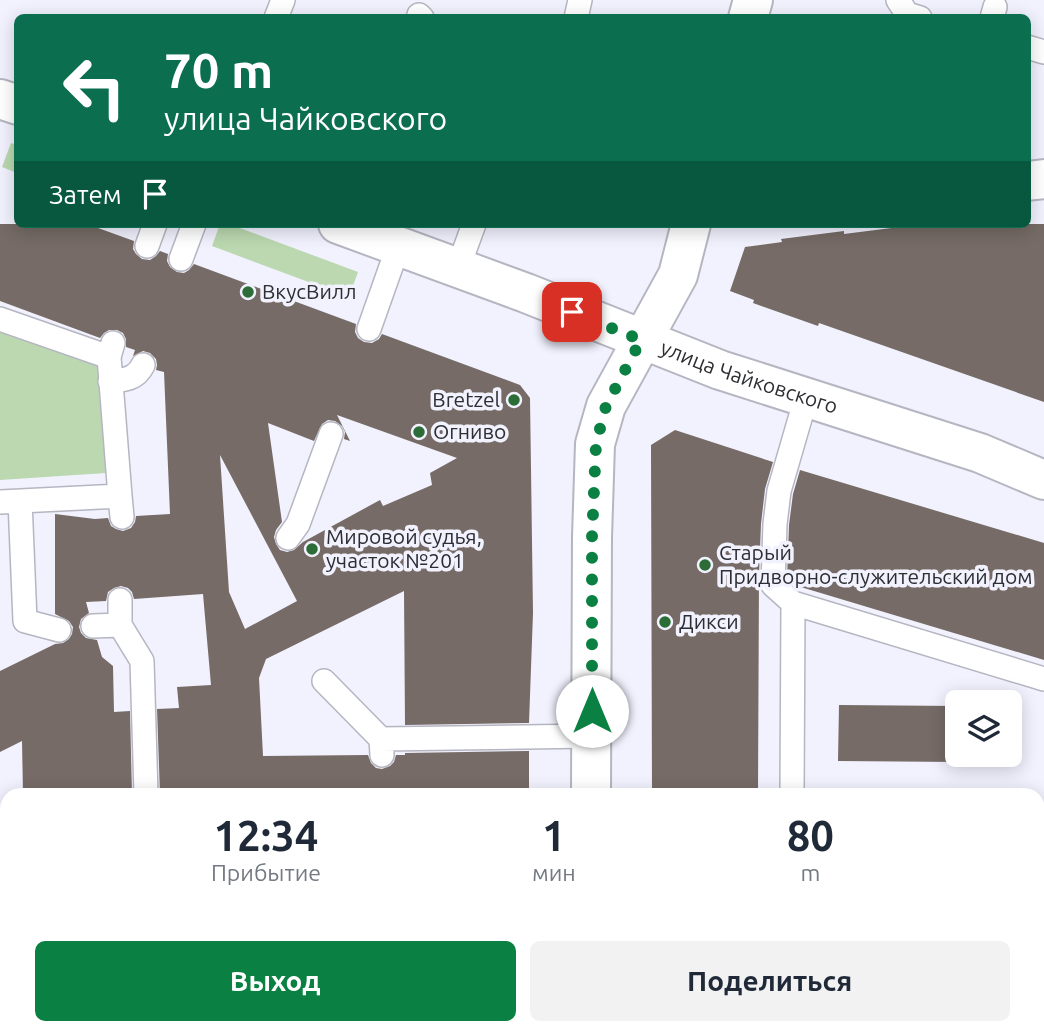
<!DOCTYPE html>
<html lang="ru">
<head>
<meta charset="utf-8">
<style>
	:root { --surface:#fff; --page:#f2f2f3; --text:#1f2937; --muted:#747a83; --accent:#0b8043 }
	body { margin:0; font-family:Ubuntu,sans-serif; background:var(--page); color:var(--text); height:100vh; display:flex; flex-direction:column; font-size:26px; white-space:nowrap }
	* { box-sizing:border-box; margin:0 }
	p { font-size:23px; color:var(--muted) }
	.icon { flex:none; width:38px; height:38px; fill:none; stroke:currentColor; stroke-width:2; stroke-linecap:round; stroke-linejoin:round }
	.map { position:relative; flex:1; overflow:hidden }
	.sheet { position:absolute; left:0px; top:788px; width:1045px; height:247px; display:flex; flex-direction:column; background:var(--surface); border-radius:21px 21px 0 0; box-shadow:0 4px 18px #0003 }
	.sheet>* { flex:none }
	.guide { position:absolute; left:14px; top:14px; width:1017px; height:214px; border-radius:10px; box-shadow:0 4px 18px #0003; background:#0b6e4f; color:#fff; overflow:hidden }
	.fabs { position:absolute; left:945px; top:690px; display:grid; gap:14px }
	.fabs a { display:grid; place-items:center; width:77px; height:77px; border-radius:10px; background:var(--surface); box-shadow:0 4px 18px #0003; font-size:35px }
	.pin { position:absolute; display:grid; place-items:center; width:60px; height:60px; color:#fff; margin:-30px; border-radius:14px; box-shadow:0 4px 10px #0006 }
	.me { position:absolute; width:77px; margin:-38px; rotate:0deg; stroke-linejoin:round; filter:drop-shadow(0 0 5px #0008) }
	.turn { display:flex; align-items:center; gap:24px; height:147px; padding:0 35px; font-size:32px }
	.turn .icon { width:91px; height:91px; stroke-width:2.5 }
	.turn b { display:block; font-size:49px; line-height:60px }
	.then { display:flex; align-items:center; height:66px; padding:0 35px; background:#0003; gap:14px; font-size:26px }
	.eta { display:flex; justify-content:space-evenly; align-items:center; height:119px; text-align:center }
	.eta b { font-size:42px; font-weight:700; line-height:49px }
	.button { display:flex; gap:14px; margin-top:auto; padding:14px 35px }
	.button a { flex:1; height:80px; border-radius:10px; background:var(--accent); color:#fff; font-size:28px; font-weight:700; line-height:80px; text-align:center }
	.button a+a { background:var(--page); color:var(--text) }
	.map>svg:first-child { display:block }
	.green { fill:#bbd8b0 }
	.building { fill:#766b66; fill-rule:evenodd }
	.lines { fill:none; stroke-linecap:round; stroke-linejoin:round }
	.service-casing { stroke:#b5b6c1; stroke-width:26 }
	.minor-casing { stroke:#b5b6c1; stroke-width:42 }
	.tertiary-casing { stroke:#b5b6c1; stroke-width:42 }
	.service { stroke:#fff; stroke-width:23 }
	.minor { stroke:#fff; stroke-width:38 }
	.tertiary { stroke:#fff; stroke-width:38 }
	.route { stroke:#0b8043; stroke-width:12; stroke-dasharray:0 21.6 }
	.poi-dot { fill:#2c6d37; stroke:#f1f2fe; stroke-width:2.5 }
	.labels { text-anchor:middle; stroke-width:7; stroke-linejoin:round; paint-order:stroke }
	.poi-label { font-size:21px; fill:#2d2e32; stroke:#f1f2fe; text-anchor:start }
	.street-label { font-size:21px; fill:#2d2e32; stroke:#f1f2fe }
</style>
</head>
<body>
<div class="map">
<svg width="1044" height="1033" viewBox="0 0 1044 1033">
	<rect width="100%" height="100%" fill="#f1f2fe"/>
	<path class="green" d="M11,143L17,145V173L2,167Z
		M220,224H229L358,272L349,297L212,246Z
		M0,332L97,366L106,473L0,480Z
		M114,1027H150V1033H114Z"/>
	<path class="building" d="M0,224H87L134,241L133,249L136,254L142,259L150,260L156,256L160,251L168,254L167,261L170,267L177,272L184,273L189,270L194,264L356,324L355,332L358,338L364,342L372,343L379,339L382,334L520,385L530,398L533,613L529,723L405,725L404,591L266,659L259,678L263,756L368,755L371,763L376,768L382,769L390,766L394,762L396,755H405V753L529,751V794H160L157,709L179,708L177,687L211,685L203,594L134,599L132,592L128,588L121,586L114,588L108,592L106,601L86,602L89,613L81,619L79,627L81,633L86,638L97,640L102,657L113,666L114,712L130,711L132,794H23L22,741L0,752V671L55,644L63,643L69,639L72,634L73,627L69,621L55,614V514L95,519L108,518L111,526L116,529L123,531L131,528L135,522L136,516L170,514L164,372L156,370L157,365L156,359L150,353L143,351L133,356L135,350L126,347V339L123,333L117,330H109L104,333L100,338L0,301ZM337,415L457,458L430,473L432,485L383,506L380,500L303,542L294,550L287,552L280,550L276,544L274,537L276,530L282,522L268,423L314,441L322,424L328,420L335,421L342,426L345,432L344,439L350,441ZM220,455L297,601L245,629L229,592Z
		M923,224H1044V402L819,323L818,326L753,303L754,300L730,291L745,247L782,242L781,239L844,231V234Z
		M675,430L773,462L765,489L761,524L759,575L758,794H652L651,445Z
		M800,470L1044,543V660L794,585L787,579L789,525L793,494Z
		M839,705L957,706V762L838,761Z"/>
	<g class="lines">
		<g class="service-casing">
			<path id="service" d="M898,0L907,14L920,18
				M419,15L422,18
				M276,18L283,0
				M576,18L580,0
				M992,18L995,7
				M1027,47L1044,52
				M147,246L155,224
				M181,259L194,224
				M458,268L474,224
				M0,319L109,357
				M369,329L398,247
				M110,381C125,380 136,379 143,365
				M120,496L122,517
				M20,501L25,621L59,630
				M0,502L120,496L109,357L113,343
				M288,538L298,524L331,434
				M120,600V625L142,661L146,794
				M793,603L1044,679
				M93,626L120,625
				M324,681L381,739L382,755
				M381,739L592,736
				M792,794L793,603L773,585L775,524L779,491L806,398
				M3,984L7,1004
				M12,1027L13,1033
				M101,1027V1033
				M165,1027V1033
				M252,1027V1033
				M387,1027V1033
				M917,1033V1027"/>
		</g>
		<g class="minor-casing">
			<path id="minor" d="M1027,181L1044,179"/>
		</g>
		<g class="tertiary-casing">
			<g id="tertiary">
				<path d="M748,18L753,0"/>
				<path d="M0,99L18,105"/>
				<path id="s1" d="M338,224L526,293L720,370L980,453L1044,480"/>
				<path d="M591,794L592,537L595,444L606,406L678,275L691,224"/>
				<path d="M591,1033V1027"/>
			</g>
		</g>
		<use href="#service" class="service"/>
		<use href="#minor" class="minor"/>
		<use href="#tertiary" class="tertiary"/>
	</g>
	<g class="lines">
		<path class="route" d="M572,312L641,340L606,406L596,444L592,537V711"/>
	</g>
	<g class="poi-dot">
		<circle cx="248" cy="292" r="7"/>
		<circle cx="514" cy="400" r="7"/>
		<circle cx="419" cy="432" r="7"/>
		<circle cx="312" cy="549" r="7"/>
		<circle cx="705" cy="565" r="7"/>
		<circle cx="665" cy="622" r="7"/>
	</g>
	<g class="labels">
		<g class="poi-label">
			<text x="262" y="299">ВкусВилл</text>
			<text x="500" y="407" text-anchor="end">Bretzel</text>
			<text x="433" y="439">Огниво</text>
			<text x="326" y="544">Мировой судья,<tspan x="326" dy="24">участок №201</tspan></text>
			<text x="719" y="560">Старый<tspan x="719" dy="24">Придворно-служительский дом</tspan></text>
			<text x="679" y="629">Дикси</text>
		</g>
		<g class="street-label">
			<text dy="7" stroke="none"><textPath href="#s1" startOffset="439">улица Чайковского</textPath></text>
		</g>
	</g>
</svg>
<div class="fabs">
<a><svg class="icon" aria-label="layers" viewBox="0 0 24 24"><path d="M12 4l9 5-9 5-9-5zM3 14l9 5 9-5"/></svg></a>
</div>
<div class="pin" style="left:572px;top:312px;background:#d93025"><svg class="icon" aria-label="arrive" viewBox="0 0 24 24"><path d="M6 21V4h12l-3 4 3 4H6"/></svg></div>
<svg class="me" style="left:592px;top:711px" viewBox="-20 -20 40 40"><circle r="19" fill="#fff"/><path d="M0-13L10 11 0 6-10 11z" fill="#0b8043"/></svg>
<div class="guide">
<div class="turn"><svg class="icon" aria-label="left" viewBox="0 0 24 24"><path d="M17 20v-9H6M10 6l-5 5 5 5"/></svg><div><b>70 m</b>улица Чайковского</div></div>
<div class="then">Затем<svg class="icon" aria-label="arrive" viewBox="0 0 24 24"><path d="M6 21V4h12l-3 4 3 4H6"/></svg></div>
</div>
<section class="sheet">
<div class="eta">
<div><b>12:34</b><p>Прибытие</p></div>
<div><b>1</b><p>мин</p></div>
<div><b>80</b><p>m</p></div>
</div>
<div class="button"><a>Выход</a><a>Поделиться</a></div>
</section>
</div>
</body>
</html>
